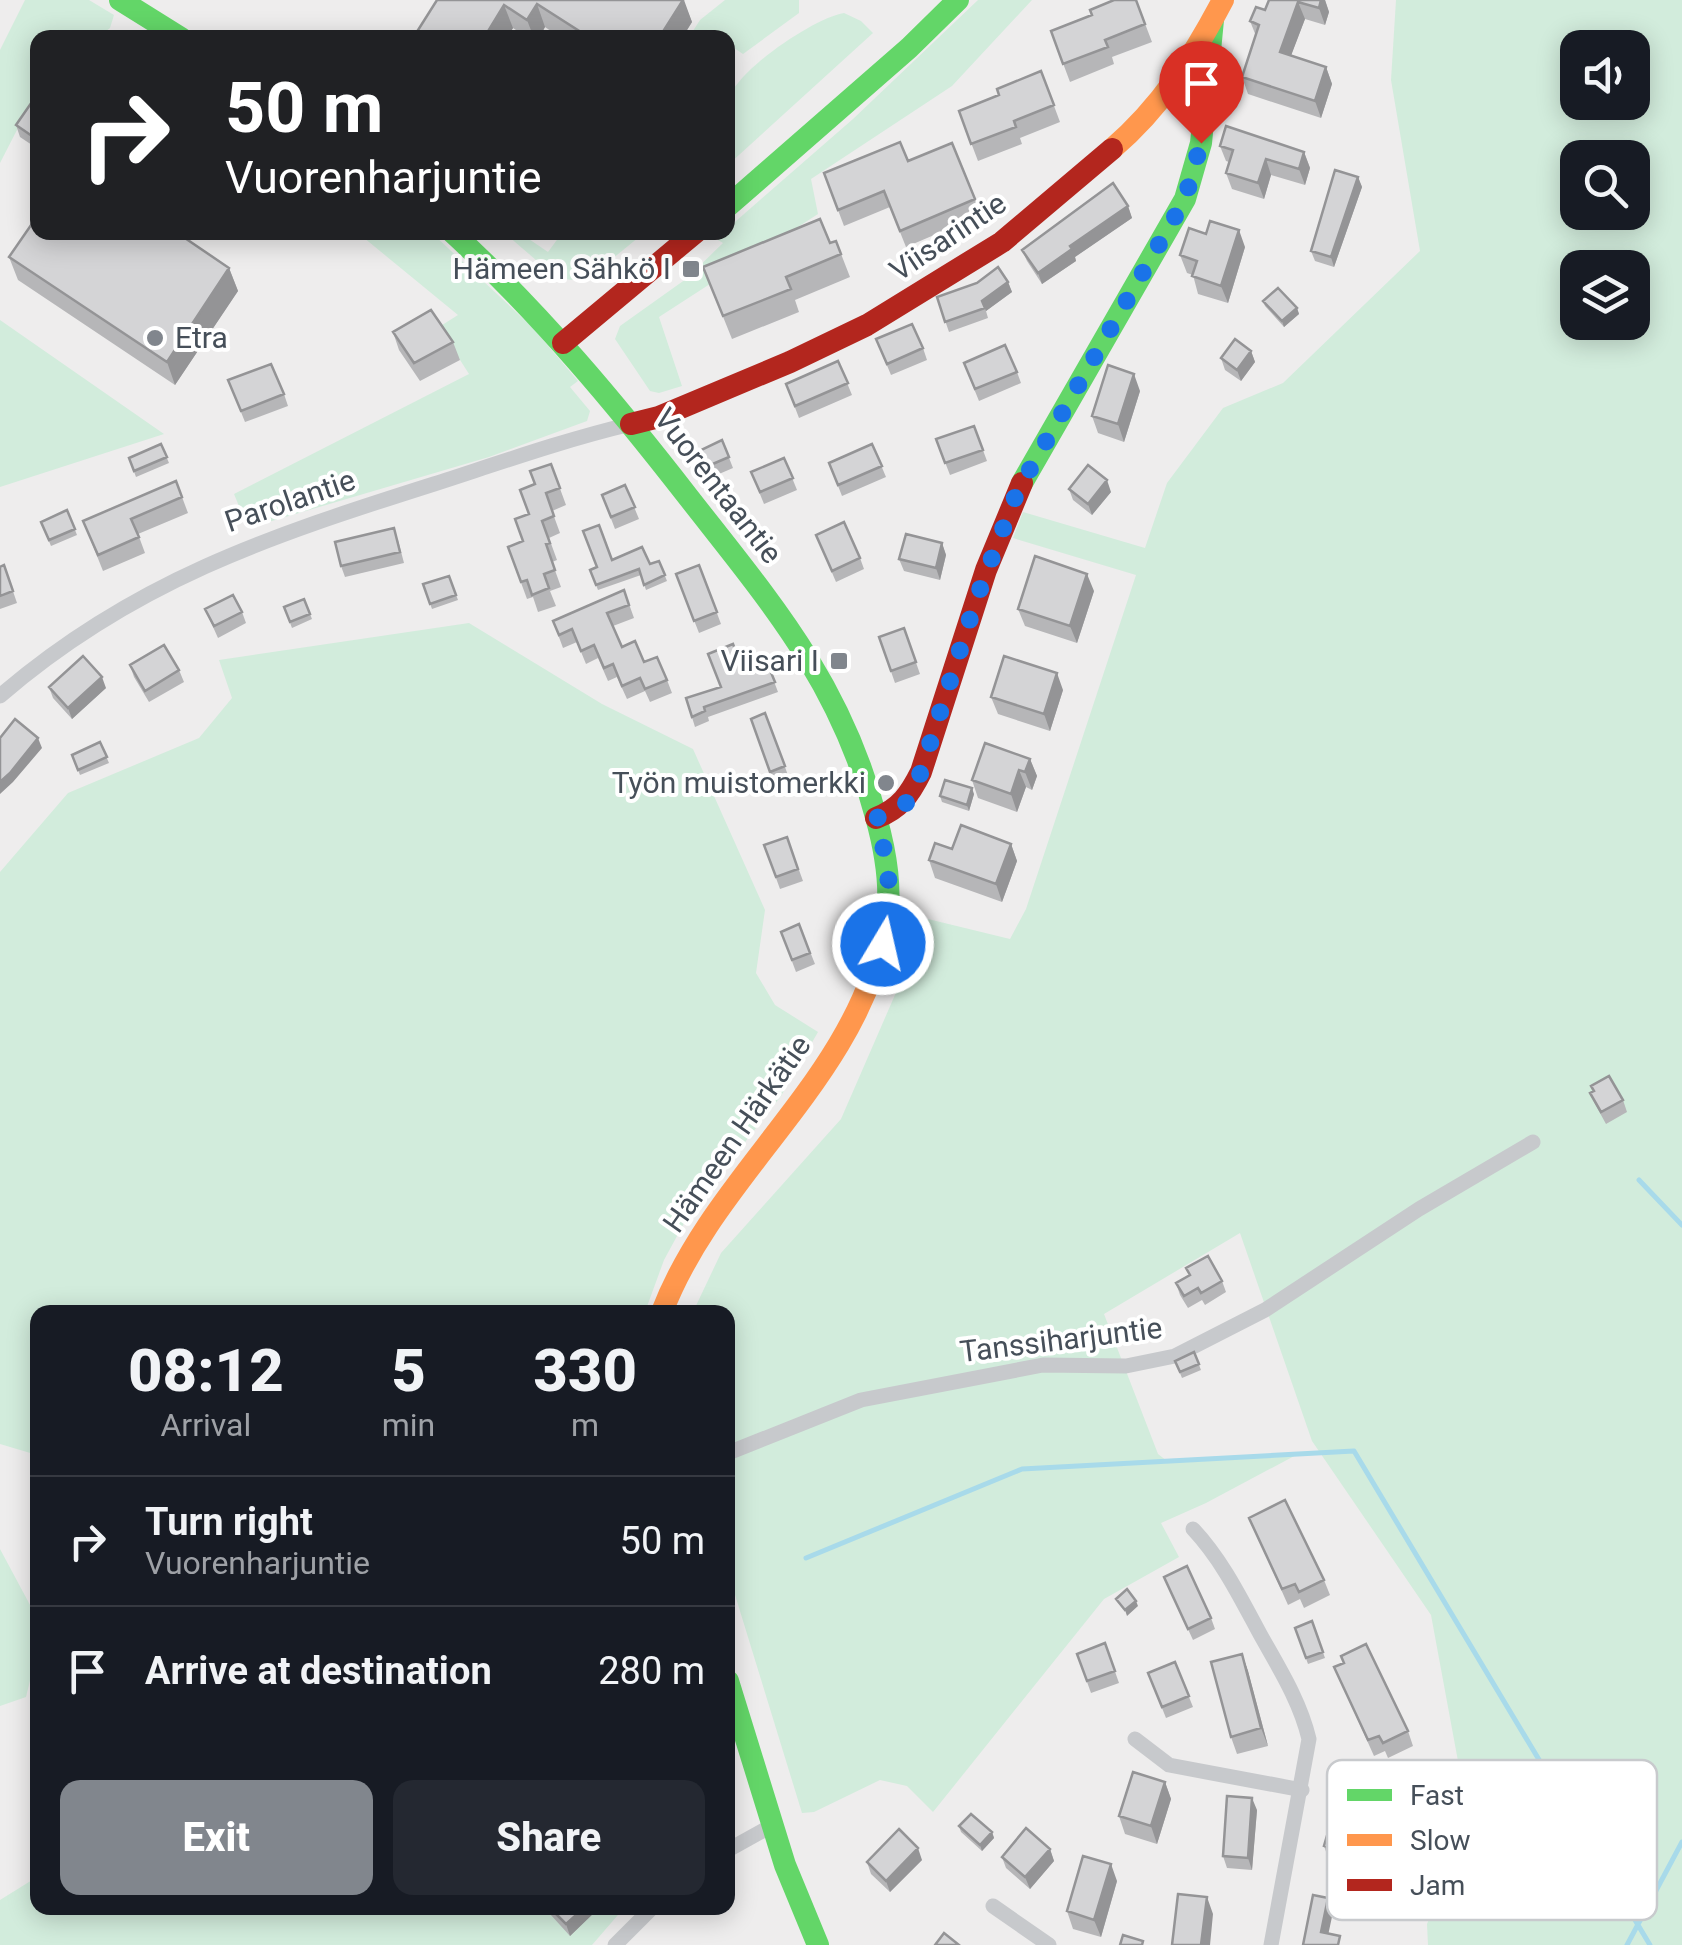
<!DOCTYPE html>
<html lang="en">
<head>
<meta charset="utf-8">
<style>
	:root { --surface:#171b24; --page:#242831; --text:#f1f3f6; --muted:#9ea1a6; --line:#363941; --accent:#81868d }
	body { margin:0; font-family:Roboto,sans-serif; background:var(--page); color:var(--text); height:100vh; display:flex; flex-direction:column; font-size:38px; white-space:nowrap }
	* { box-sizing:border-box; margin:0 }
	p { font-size:32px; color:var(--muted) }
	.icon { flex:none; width:55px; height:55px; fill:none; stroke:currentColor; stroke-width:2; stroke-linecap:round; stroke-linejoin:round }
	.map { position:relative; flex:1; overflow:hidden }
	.drawer { position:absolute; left:30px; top:1305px; width:705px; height:610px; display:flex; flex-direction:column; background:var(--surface); border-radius:20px; box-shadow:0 5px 25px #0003 }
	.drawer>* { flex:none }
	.banner { position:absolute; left:30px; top:30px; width:705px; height:210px; border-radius:20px; box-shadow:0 5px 25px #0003; background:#202124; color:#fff; overflow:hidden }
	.fabs { position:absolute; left:1560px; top:30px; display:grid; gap:20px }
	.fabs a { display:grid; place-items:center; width:90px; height:90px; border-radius:20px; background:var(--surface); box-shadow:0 5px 25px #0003; font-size:50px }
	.pin { position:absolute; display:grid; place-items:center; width:85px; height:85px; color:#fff; margin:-102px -42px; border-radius:50% 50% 50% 0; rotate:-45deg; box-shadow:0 0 10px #0007 }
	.pin .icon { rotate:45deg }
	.me { position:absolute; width:110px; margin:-55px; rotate:9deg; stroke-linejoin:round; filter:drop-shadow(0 0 8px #0008) }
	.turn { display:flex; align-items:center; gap:35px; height:210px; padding:0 30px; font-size:45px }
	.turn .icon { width:130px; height:130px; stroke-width:2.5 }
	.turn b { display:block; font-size:70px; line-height:85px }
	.eta { display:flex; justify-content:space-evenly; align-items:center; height:170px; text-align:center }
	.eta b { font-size:60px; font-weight:800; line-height:70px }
	.cta { display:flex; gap:20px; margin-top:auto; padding:20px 30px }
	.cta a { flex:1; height:115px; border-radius:20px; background:var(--accent); color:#fff; font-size:40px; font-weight:800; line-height:115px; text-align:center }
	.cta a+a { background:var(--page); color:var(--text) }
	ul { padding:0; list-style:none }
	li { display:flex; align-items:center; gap:30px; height:130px; padding:0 30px; border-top:2px solid var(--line) }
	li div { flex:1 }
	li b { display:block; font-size:38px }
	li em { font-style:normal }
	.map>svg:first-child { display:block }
	.green { fill:#d2ecdc; fill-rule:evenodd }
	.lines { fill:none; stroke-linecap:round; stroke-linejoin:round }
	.stream { stroke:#a8daea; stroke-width:5 }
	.street { stroke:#c7c9cc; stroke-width:15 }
	.fast { stroke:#63d668; stroke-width:22 }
	.slow { stroke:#ff974d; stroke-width:22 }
	.jam { stroke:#b3261e; stroke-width:22 }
	.wall { fill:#b6b6b8 }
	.shaded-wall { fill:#949496 }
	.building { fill:#d4d4d6; stroke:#949496; stroke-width:2.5 }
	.route { stroke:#1a73e8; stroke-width:18; stroke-dasharray:0 32.4 }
	.poi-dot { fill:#81868d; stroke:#fff; stroke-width:4 }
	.labels { text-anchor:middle; stroke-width:8; stroke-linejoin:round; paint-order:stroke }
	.street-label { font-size:30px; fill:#464f59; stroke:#fff }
	.poi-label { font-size:30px; fill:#464f59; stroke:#fff; text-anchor:end }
	.key { fill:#fff; stroke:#c8cacd; stroke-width:2.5 }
	.key-label { font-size:28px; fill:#464f59 }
</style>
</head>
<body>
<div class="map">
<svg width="1682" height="1945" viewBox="0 0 1682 1945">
	<rect width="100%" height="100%" fill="#eeeded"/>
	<path class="green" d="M25,0H89L114,15L110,28L99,37L38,38L37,91L0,163V50Z
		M725,0H799V13L743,54L728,44V38L716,37L704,30L699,37H689L700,20Z
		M978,0H1032L952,86L811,179L818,214L659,317L682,386L659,393L650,391L615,339L620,326L686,279L723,243L718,240L723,233L728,232V228L853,119Z
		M1396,0H1682V1945H1428L1427,1924L1457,1854L1460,1772L1431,1615L1312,1441L1240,1233L1104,1314L1158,1454L1167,1461L1298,1454L1206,1503L1161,1523L1179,1557L1104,1599L933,1812L907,1786L880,1780L814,1812L802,1813L728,1572V1312H693L721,1253L841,1119L928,919L1010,939L1026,909L1136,575L1013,538L1023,512L1145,548L1167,483L1223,408L1283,383L1420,251L1391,80ZM1578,48H1632V102H1578ZM1578,158H1632V212H1578ZM1578,268H1632V322H1578Z
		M844,13L861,21L873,33L728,165C727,145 723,120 728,101C735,71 814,18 844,13Z
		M358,233H432L533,328L578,381L570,387L590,411L587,421L489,457L248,528L234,494L469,374L439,327L458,315Z
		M505,233H520L548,252L562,233H644C569,293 579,298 505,233Z
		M0,320L164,434L0,487Z
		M469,623L602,704L693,749L765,910L756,973L775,1005L818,1032L781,1096L689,1214L664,1260L645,1312H38L37,1455L0,1444V872L68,793L199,738L232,698L219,660Z
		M0,1549L37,1618V1652L26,1697L0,1706Z
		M37,1877L38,1908H624L592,1945H0V1900Z"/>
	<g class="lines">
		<path class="stream" d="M1639,1180L1682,1225
			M806,1558L1022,1469L1354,1451L1650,1945
			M1627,1945L1682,1842"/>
		<path class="street" d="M0,696C133,581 270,536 434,484C499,463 564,440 631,424
			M728,1453L861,1400L1043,1365L1126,1366L1175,1356L1265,1310L1419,1209L1533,1142
			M1193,1529C1222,1560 1240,1597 1260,1634C1279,1668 1300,1701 1309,1739L1271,1945
			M1135,1739L1169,1765L1302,1790
			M728,1850L773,1825
			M993,1906L1049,1945
			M615,1945L652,1908"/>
		<path class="fast" d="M120,0L181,38
			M728,206L909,48L958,0
			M452,232C540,313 616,404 689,498C772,604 841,683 876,817C886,853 893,892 885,929
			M1022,483L1185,199L1201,143L1213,20
			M728,1681L785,1865L818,1945"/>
		<path class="slow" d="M1112,149C1161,107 1193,57 1223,0
			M662,1312C715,1173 856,1080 885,929"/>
		<path class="jam" d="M563,343L696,232
			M631,424L659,417L790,362L867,325L1002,242L1112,149
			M876,818C900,809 910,794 921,772L986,570L1022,483"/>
	</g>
	<path class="wall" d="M437,0H683L692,22L682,38H561L545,27L539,38H528L513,28L507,38H413Z
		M1136,0L1152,42L1112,57L1114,64L1070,82L1051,31Z
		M1269,0H1325L1329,12L1325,25L1305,19L1291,55L1326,67L1332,84L1321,118L1248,94L1242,77L1256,36L1250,21L1265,10Z
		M1041,71L1060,122L1020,138L1022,144L978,161L959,111L999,95Z
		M38,97V149L20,137L16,125Z
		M1220,146L1304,152L1310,168L1305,185L1271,175L1264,199L1232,189L1226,173L1229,162L1226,161Z
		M824,173L975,199L981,215L906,247L890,207L844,226Z
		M1358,177L1362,187L1334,267L1315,261L1311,251Z
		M1128,206L1132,218L1075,257L1076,261L1042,284L1027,261L1022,250Z
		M836,241L850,277L795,300L799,312L732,339L703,267Z
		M1245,247L1228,303L1198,294L1193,275L1187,273L1180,255Z
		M9,257L229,268L238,291L175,385L18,280Z
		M1008,282L1012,292L986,311L988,318L949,332L937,297Z
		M1263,301L1297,308L1299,314L1284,327L1265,306Z
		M393,332L453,342L460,360L420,381L399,350Z
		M876,339L923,348L927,360L891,375Z
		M1251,351L1255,362L1241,381L1225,370L1221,358Z
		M838,361L852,395L799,418L786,384Z
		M1017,372L1021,383L979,401L968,374Z
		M228,380L284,394L288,406L245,422Z
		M1140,391L1124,442L1098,433L1092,416Z
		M974,426L987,461L950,475L936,439Z
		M722,440L733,468L712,477L701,450Z
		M161,444L169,463L136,477L129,458Z
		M872,444L886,477L842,496L829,463Z
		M784,458L797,490L764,504L751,472Z
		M551,464L566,505L552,511L560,533L549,538L557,560L552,562L561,587L550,591L556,606L538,612L533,597L527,599L508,547L523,541L529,514Z
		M176,481L188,513L138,534L145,553L103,571L83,521Z
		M625,485L639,519L615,529L602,495Z
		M1069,489L1111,492L1092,515L1073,500Z
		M67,510L77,535L51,546L41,522Z
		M816,535L860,558L864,569L836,582Z
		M398,540L404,563L345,577L341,566Z
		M942,543L946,555L940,580L904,571L899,559Z
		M612,560L650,564L659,561L667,581L646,590L641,575L598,590L590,570Z
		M4,565L17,603L0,609V567Z
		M699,565L721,624L699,633L676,574Z
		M449,576L458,600L432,609L423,584Z
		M624,590L634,618L613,626L622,647L667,680L672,693L650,702L645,691L627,699L617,677L608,681L598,658L586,664L577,642L563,648L553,621Z
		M1094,591L1077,643L1025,626L1018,609Z
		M304,599L312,619L292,628L284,607Z
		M205,609L242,612L246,623L218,638Z
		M904,628L920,674L895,683L879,637Z
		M767,663L778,692L708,717L709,721L695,727L686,698L721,687L744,673Z
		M130,665L179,670L184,682L149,702L134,677Z
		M49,687L106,688L72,719L53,698Z
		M1063,690L1050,731L998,714L991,697Z
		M765,713L789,778L774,783L751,719Z
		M100,742L109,763L80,775L72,755Z
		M1030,759L1037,776L1032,790L1026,787L1017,812L978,798L972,780Z
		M974,794L969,811L942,802L940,796Z
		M787,837L803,881L780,889L764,845Z
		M1011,844L1017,861L1002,902L935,878L929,860L952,849Z
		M799,924L815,964L796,972L781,932Z
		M1590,1093L1623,1100L1627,1112L1606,1124L1595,1104Z
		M1186,1268L1222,1281L1226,1292L1205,1305L1202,1300L1188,1308L1180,1295L1176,1283L1189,1275Z
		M1194,1352L1201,1370L1182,1378L1175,1361Z
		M1249,1518L1324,1580L1330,1595L1304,1608L1300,1599L1288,1605Z
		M1164,1577L1211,1618L1215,1629L1193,1640Z
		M1312,1621L1325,1658L1308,1664L1295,1628Z
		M1105,1643L1119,1683L1091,1693L1077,1654Z
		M1242,1654L1248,1671L1268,1746L1237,1754L1231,1737Z
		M1175,1662L1193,1707L1166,1718L1148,1673Z
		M1334,1667L1408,1731L1413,1746L1388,1758L1385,1751L1374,1756Z
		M1165,1782L1171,1799L1157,1844L1125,1834L1119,1816Z
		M1379,1795L1357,1871L1330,1863L1324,1846Z
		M1257,1810L1252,1870L1227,1868L1223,1856Z
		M959,1826L992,1832L994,1838L982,1851L961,1832Z
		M1050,1849L1054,1861L1030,1889L1006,1868L1002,1857Z
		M922,1860L890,1892L871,1874L867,1862Z
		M1117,1881L1101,1937L1073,1929L1067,1911Z
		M547,1908H597L598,1909L570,1936L550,1914Z"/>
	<path class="shaded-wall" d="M684,0L692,22L682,38H659Z
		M1321,0H1325L1329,12L1325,25L1319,8Z
		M1298,2L1305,19L1286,69L1280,52Z
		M537,4L545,27L539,38H534L527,20Z
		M504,5L513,28L507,38H484Z
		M1326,67L1332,84L1321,118L1315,101Z
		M1304,152L1310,168L1305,185L1299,169Z
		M1266,159L1271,175L1264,199L1258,183Z
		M1358,177L1362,187L1334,267L1331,257Z
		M1128,206L1132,218L1075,257L1076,261L1042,284L1038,273L1070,246Z
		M1239,230L1245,247L1228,303L1221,286Z
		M229,268L238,291L175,385L167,362Z
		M1008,282L1012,292L986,311L982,301Z
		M1297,308L1299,314L1284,327L1282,321Z
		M1251,351L1255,362L1241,381L1237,370Z
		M1134,374L1140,391L1124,442L1118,424Z
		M1107,480L1111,492L1092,515L1088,504Z
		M942,543L946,555L940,580L936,568Z
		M1087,574L1094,591L1077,643L1070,626Z
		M1057,673L1063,690L1050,731L1044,714Z
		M102,677L106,688L72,719L68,708Z
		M38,738L42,748L13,782L0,794V782Z
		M1030,759L1037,776L1032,790L1025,772Z
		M1019,770L1026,787L1017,812L1011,794Z
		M972,788L974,794L969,811L967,805Z
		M1011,844L1017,861L1002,902L996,884Z
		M1136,1601L1138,1606L1127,1616L1125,1610Z
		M1242,1654L1248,1671L1268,1746L1261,1728Z
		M1373,1778L1379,1795L1357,1871L1351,1854Z
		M1165,1782L1171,1799L1157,1844L1151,1826Z
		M1252,1798L1257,1810L1252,1870L1248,1858Z
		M992,1832L994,1838L982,1851L980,1845Z
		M918,1848L922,1860L890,1892L886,1881Z
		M1050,1849L1054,1861L1030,1889L1025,1877Z
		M1111,1864L1117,1881L1101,1937L1094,1920Z
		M1207,1897L1213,1914L1210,1945H1201Z
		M1328,1898L1333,1912L1326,1945L1321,1932Z
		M584,1908H597L598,1909L570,1936L566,1924Z"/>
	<path class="building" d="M437,0H683L659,38H586L587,36L537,4L527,20L504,5L484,38H413Z
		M1114,0H1136L1145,24L1105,40L1108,47L1063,64L1051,31L1092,15L1090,10Z
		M1269,0H1321L1319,8L1298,2L1280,52L1326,67L1315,101L1242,77L1259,25L1250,21L1256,7L1265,10Z
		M1041,71L1054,105L1014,121L1016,127L971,144L959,111L999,95L997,89Z
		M36,96L38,97V134L35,138L16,125Z
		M1226,126L1304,152L1299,169L1266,159L1258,183L1226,173L1233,150L1220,146Z
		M900,142L908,161L952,143L975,199L900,231L884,191L838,210L824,173Z
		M1335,170L1358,177L1331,257L1311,251Z
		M1113,183L1128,206L1070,246L1072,249L1038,273L1022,250Z
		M38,215V232H176L229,268L167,362L9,257Z
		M820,219L830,243L836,241L841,254L786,277L791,289L723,316L703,267Z
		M1210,221L1239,230L1221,286L1192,276L1197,261L1180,255L1189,228L1206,234Z
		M998,267L1008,282L982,301L985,308L945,322L937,297L977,283Z
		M1278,288L1297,308L1282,321L1263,301Z
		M431,310L453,342L414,363L393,332Z
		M912,324L923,348L887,364L876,339Z
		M1235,339L1251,351L1237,370L1221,358Z
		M1005,345L1017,372L975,389L964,363Z
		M838,361L848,383L795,406L786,384Z
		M271,364L284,394L241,411L228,380Z
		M1108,365L1134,374L1118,424L1092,416Z
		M974,426L983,450L945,463L936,439Z
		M722,440L729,457L708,466L701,450Z
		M161,444L167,457L134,471L129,458Z
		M872,444L882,466L838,485L829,463Z
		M784,458L793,478L760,492L751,472Z
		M551,464L560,488L546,493L554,516L542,521L550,543L546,544L555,570L544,574L549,588L532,595L527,580L521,582L508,547L523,541L515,519L529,514L520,490L535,484L530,471Z
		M1088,465L1107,480L1088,504L1069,489Z
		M176,481L182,497L131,519L139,537L98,555L83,521Z
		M625,485L635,507L611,517L602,495Z
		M67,510L75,529L49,540L41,522Z
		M844,522L860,558L832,571L816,535Z
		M599,525L612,560L642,547L650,564L659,561L665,575L644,585L639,569L596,585L590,570L597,567L583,531Z
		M394,528L400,552L341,566L335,542Z
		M906,534L942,543L936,568L899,559Z
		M1035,556L1087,574L1070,626L1018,609Z
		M4,565L13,591L0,596V567Z
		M699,565L717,612L694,621L676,574Z
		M449,576L456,595L430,604L423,584Z
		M624,590L629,605L607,613L622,647L635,641L644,662L657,657L667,680L645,689L640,678L622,686L613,664L604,668L594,645L581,651L572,629L559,635L553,621Z
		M233,595L242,612L214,626L205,609Z
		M304,599L310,614L290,622L284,607Z
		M904,628L916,662L891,671L879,637Z
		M733,644L744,673L767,663L775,682L704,707L705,711L692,717L686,698L721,687L708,654Z
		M164,645L179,670L145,691L130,665Z
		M83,656L102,677L68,708L49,687Z
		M1004,656L1057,673L1044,714L991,697Z
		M765,713L785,766L770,772L751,719Z
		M15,719L38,738L10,773L0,782V738Z
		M100,742L107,757L78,770L72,755Z
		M985,743L1030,759L1025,772L1019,770L1011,794L972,780Z
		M945,780L972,788L967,805L940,796Z
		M961,825L1011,844L996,884L929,860L935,843L952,849Z
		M787,837L798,869L776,877L764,845Z
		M799,924L810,953L792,960L781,932Z
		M1609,1076L1623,1100L1601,1112L1590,1093L1594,1091L1591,1086Z
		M1208,1256L1222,1281L1201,1293L1198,1288L1184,1296L1176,1283L1190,1275L1186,1268Z
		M1194,1352L1199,1364L1180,1372L1175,1361Z
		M1285,1500L1324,1580L1299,1592L1295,1584L1282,1589L1249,1518Z
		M1187,1566L1211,1618L1188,1629L1164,1577Z
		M1127,1589L1136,1601L1125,1610L1116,1599Z
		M1312,1621L1323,1652L1306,1658L1295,1628Z
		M1105,1643L1115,1671L1087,1681L1077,1654Z
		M1366,1644L1408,1731L1383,1743L1379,1736L1368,1740L1334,1667L1344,1663L1341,1656Z
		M1242,1654L1261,1728L1231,1737L1211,1662Z
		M1175,1662L1189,1696L1162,1707L1148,1673Z
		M1346,1770L1373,1778L1351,1854L1324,1846Z
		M1133,1772L1165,1782L1151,1826L1119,1816Z
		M1227,1796L1252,1798L1248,1858L1223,1856Z
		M971,1814L992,1832L980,1845L959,1826Z
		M1026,1828L1050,1849L1025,1877L1002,1857Z
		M899,1829L918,1848L886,1881L867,1862Z
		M1083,1856L1111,1864L1094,1920L1067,1911Z
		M1178,1894L1207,1897L1201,1945H1172Z
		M1313,1895L1328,1898L1321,1932L1340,1936L1338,1945H1303Z
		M550,1908H584L566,1924Z
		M944,1933L959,1945H935Z
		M1123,1935L1143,1941L1142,1945H1120Z"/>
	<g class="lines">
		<path class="route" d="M883,944C894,895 889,866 876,818L893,813L906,803L921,772L976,600L1017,492L1185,199L1201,143"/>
	</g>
	<g class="poi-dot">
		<rect x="681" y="259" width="20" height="20" rx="5"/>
		<circle cx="155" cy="338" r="10"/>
		<rect x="829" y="651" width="20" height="20" rx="5"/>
		<circle cx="886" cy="783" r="10"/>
	</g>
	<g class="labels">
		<g class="street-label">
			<text transform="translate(948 237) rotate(-34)" y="10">Viisarintie</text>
			<text transform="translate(718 486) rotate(52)" y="10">Vuorentaantie</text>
			<text transform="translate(290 501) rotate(-19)" y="10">Parolantie</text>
			<text transform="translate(737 1134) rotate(-55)" y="10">Hämeen Härkätie</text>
			<text transform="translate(1061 1340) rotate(-7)" y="10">Tanssiharjuntie</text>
		</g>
		<g class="poi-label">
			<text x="671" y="279">Hämeen Sähkö I</text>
			<text x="175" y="348" text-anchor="start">Etra</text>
			<text x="819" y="671">Viisari I</text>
			<text x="866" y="793">Työn muistomerkki</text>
		</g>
	</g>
	<rect x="1327" y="1760" width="330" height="160" rx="15" class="key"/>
	<rect x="1347" y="1789" width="45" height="12" fill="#63d668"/>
	<rect x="1347" y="1834" width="45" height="12" fill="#ff974d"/>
	<rect x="1347" y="1879" width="45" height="12" fill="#b3261e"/>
	<g class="key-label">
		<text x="1410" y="1805">Fast</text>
		<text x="1410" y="1850">Slow</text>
		<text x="1410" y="1895">Jam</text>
	</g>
</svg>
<div class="fabs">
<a><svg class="icon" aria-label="sound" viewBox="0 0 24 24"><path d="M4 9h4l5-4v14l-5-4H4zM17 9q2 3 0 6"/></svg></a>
<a><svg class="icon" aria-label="search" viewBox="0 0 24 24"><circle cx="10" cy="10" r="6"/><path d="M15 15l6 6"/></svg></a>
<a><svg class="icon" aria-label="layers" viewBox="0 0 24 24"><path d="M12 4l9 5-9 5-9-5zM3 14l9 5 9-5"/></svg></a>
</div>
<div class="pin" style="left:1201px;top:143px;background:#d93025"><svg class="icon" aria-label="arrive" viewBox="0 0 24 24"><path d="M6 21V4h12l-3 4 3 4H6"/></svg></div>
<svg class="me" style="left:883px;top:944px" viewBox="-20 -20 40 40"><circle r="17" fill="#1a73e8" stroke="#fff" stroke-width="3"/><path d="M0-11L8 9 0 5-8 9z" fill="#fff"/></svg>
<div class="banner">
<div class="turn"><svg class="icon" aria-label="right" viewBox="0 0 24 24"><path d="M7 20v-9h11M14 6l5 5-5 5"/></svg><div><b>50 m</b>Vuorenharjuntie</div></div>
</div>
<section class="drawer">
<div class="eta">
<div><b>08:12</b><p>Arrival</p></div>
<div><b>5</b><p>min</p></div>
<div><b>330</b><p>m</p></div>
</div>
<ul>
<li><svg class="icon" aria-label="right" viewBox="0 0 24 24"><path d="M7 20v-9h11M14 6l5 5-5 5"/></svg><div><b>Turn right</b><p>Vuorenharjuntie</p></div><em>50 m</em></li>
<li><svg class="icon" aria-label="arrive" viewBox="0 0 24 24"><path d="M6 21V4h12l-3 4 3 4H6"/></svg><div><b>Arrive at destination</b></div><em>280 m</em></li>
</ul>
<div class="cta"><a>Exit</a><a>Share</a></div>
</section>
</div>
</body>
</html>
